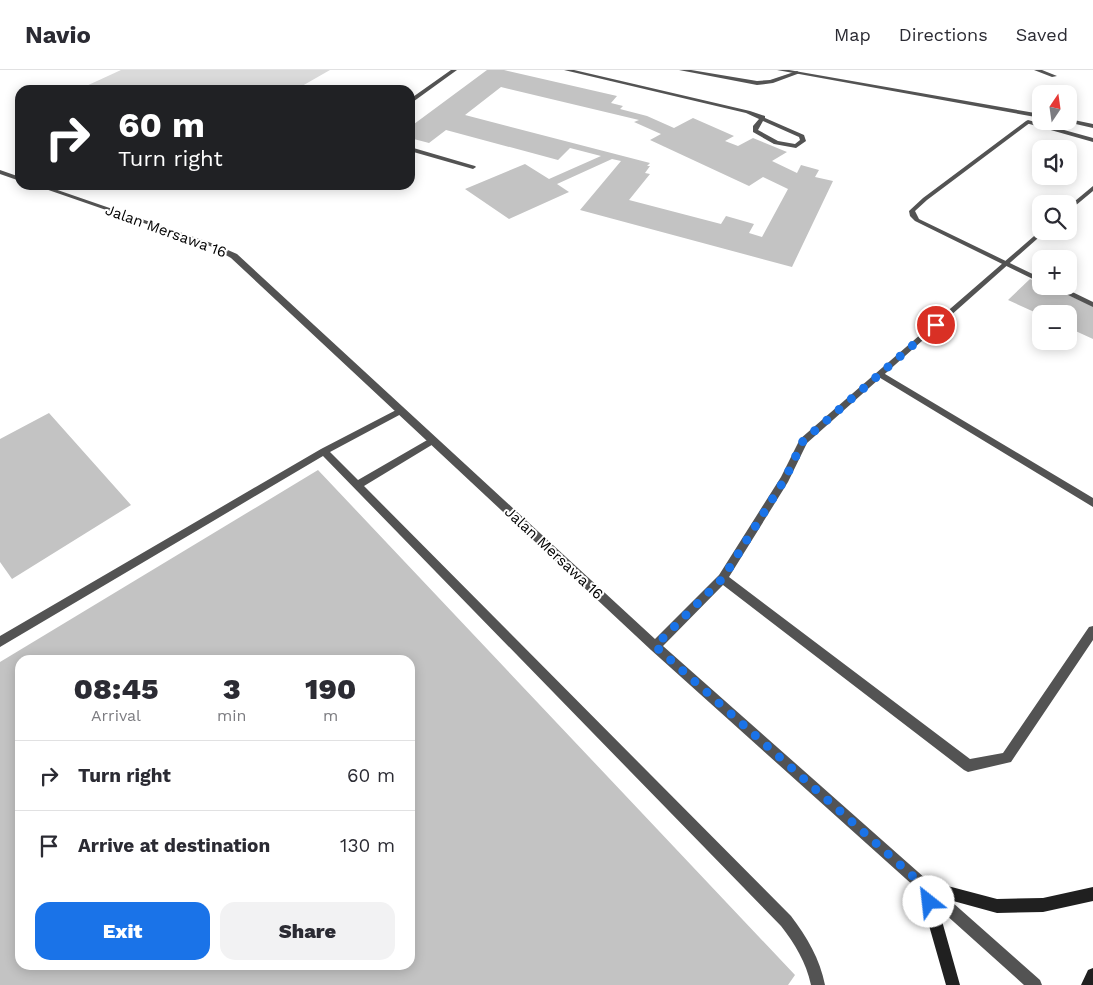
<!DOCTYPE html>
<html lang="en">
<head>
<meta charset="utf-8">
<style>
	:root { --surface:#fff; --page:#f2f2f3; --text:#2b2b33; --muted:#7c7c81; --line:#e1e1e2; --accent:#1a73e8 }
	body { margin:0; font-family:"Work Sans",sans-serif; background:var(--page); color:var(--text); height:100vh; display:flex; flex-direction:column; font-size:19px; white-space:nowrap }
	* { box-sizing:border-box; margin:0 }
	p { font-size:16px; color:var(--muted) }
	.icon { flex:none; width:28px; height:28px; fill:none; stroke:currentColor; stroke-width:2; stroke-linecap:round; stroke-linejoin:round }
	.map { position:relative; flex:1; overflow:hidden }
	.panel { position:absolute; left:15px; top:585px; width:400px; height:315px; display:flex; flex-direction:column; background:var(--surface); border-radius:15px; box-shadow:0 2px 12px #0003 }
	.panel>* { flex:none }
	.guide { position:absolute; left:15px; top:15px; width:400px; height:105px; border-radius:15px; box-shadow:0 2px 12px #0003; background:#202124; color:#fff; overflow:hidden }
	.needle { width:32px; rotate:13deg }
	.tools { position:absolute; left:1032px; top:15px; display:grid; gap:10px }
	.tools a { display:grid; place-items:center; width:45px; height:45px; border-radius:10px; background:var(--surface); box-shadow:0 2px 12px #0003; font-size:25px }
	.pin { position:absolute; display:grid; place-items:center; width:42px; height:42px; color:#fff; margin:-21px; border:2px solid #fff; border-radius:50%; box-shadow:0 1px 5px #0007 }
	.me { position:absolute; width:55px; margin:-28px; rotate:331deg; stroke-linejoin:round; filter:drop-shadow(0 0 4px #0008) }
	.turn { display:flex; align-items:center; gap:18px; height:105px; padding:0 20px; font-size:22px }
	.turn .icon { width:65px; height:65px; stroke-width:2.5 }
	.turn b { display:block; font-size:35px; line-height:42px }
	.eta { display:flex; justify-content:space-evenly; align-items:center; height:85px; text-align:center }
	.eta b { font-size:30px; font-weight:800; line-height:35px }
	.cta { display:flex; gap:10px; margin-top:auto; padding:10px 20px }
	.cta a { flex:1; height:58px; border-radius:15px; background:var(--accent); color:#fff; font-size:20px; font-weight:800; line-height:58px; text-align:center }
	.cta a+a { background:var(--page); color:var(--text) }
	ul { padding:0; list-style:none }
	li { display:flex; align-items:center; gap:15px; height:70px; padding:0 20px; border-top:1px solid var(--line) }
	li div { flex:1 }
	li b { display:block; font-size:19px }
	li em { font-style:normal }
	header { display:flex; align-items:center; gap:30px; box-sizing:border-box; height:70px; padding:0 25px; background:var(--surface); border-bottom:1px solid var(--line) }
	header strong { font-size:24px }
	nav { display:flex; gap:28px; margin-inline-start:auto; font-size:18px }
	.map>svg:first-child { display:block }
	.green { fill:#dadada }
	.building { fill:#c3c3c3; fill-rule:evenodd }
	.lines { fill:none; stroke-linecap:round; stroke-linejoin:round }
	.service { fill:#535353; fill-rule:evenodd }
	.minor { fill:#535353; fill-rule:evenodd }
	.secondary { fill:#202020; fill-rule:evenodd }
	.route { stroke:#1a73e8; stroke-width:9; stroke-dasharray:0 16.2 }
	.labels { text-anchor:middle; stroke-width:4; stroke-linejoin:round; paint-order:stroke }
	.street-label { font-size:15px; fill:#000; stroke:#fff }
</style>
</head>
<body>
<header>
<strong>Navio</strong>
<nav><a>Map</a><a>Directions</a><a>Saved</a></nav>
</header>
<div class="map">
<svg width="1093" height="915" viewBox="0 0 1093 915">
	<rect width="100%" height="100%" fill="#fff"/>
	<path class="green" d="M121,0H330L295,20H94L84,17Z"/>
	<path class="building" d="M487,0H504L617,26L611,33L623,36L620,39L647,46L674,58L693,48L734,66L725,71L738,76L753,68L787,82L772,91L797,103L801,95L819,100L815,107L833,111L792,197L580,140L621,91L612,89L557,114L569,122L509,149L465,119L525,94L549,109L601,86L570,78L558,90L446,60L429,73L410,68V57ZM501,17L639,50L634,52L661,64L650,70L749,116L763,107L788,119L762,167L749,163L754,154L726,146L721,154L629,130L650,104L645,103L650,96H647L650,93L465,45Z
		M1030,209L1041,214V216H1047L1093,236V269L1069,258V244L1041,245L1008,230Z
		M49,343L131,435L12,509L0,492V369Z
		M318,400L795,905L788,915H0V592ZM20,590H410V895H20Z"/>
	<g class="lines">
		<path class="service" d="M451,0H457L410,34V29Z
			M564,0H574L750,41L765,46V48L804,65L806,71L796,78L774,74L753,62V56L759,49L746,43ZM763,51L799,67L800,70L795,74L778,71L758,60Z
			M679,0H691L757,11L770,10L797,1L800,3L773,13L757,15Z
			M1034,0H1042L1057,6L1052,7Z
			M1026,51L1031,52L927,130L915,141L919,149L1041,208V213L915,151L910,146L909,141L923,128Z
			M410,77L475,96L476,97L473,99L410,81Z
			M1049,216H1060L1093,232V237Z
			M880,301L1093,428V437L877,306L876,304Z
			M400,338L403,339L404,341L403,343L330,382L358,410L429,369H435L437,371L435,373L364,416L791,846C807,867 820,889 825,915H811C806,892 795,874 781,856L323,386L0,577V566L321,379Z"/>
		<path class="minor" d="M777,0H789L1041,44V48Z
			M1069,49L1093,54V58L1067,52Z
			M1028,50L1093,68V72L1026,53V51Z
			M0,100L20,107V111L0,104Z
			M34,115H43L214,174L237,184L655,569L719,505L781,407L800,369L1041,160V161H1046L807,373L788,412L729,507L970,689L1003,683L1089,557L1093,556V570L1011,692L968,702L964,700L723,515L663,576L1040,910L1042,915H1024L651,580L231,188L210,176Z
			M1093,116V121L1069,141V136Z"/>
		<path class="secondary" d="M925,810L997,829L1043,828L1093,817V831L1043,842L997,843L935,826L960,915H946L918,817L920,812Z
			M1093,898V915H1081L1088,900Z"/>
	</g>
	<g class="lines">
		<path class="route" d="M929,832L925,817L655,576L723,508L785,409L803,371L936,255"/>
	</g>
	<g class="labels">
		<g class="street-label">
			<text transform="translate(166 161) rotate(20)" y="5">Jalan Mersawa 16</text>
			<text transform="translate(554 483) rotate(43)" y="5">Jalan Mersawa 16</text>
		</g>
	</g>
</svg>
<div class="tools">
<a><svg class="needle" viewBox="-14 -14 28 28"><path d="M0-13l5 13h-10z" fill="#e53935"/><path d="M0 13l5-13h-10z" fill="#7c7c81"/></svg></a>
<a><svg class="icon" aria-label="sound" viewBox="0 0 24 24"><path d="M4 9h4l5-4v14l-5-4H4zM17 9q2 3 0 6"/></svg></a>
<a><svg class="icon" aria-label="search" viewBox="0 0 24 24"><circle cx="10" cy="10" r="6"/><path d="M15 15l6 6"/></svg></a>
<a>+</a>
<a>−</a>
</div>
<div class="pin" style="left:936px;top:255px;background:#d93025"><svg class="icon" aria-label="arrive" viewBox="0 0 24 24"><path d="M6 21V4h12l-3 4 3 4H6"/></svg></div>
<svg class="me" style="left:929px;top:832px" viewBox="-20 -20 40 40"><circle r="19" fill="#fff"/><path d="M0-13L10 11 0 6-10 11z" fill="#1a73e8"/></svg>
<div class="guide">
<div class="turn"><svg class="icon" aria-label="right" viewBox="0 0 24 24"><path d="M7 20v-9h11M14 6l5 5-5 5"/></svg><div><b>60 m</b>Turn right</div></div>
</div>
<section class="panel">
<div class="eta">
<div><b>08:45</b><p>Arrival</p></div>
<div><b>3</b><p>min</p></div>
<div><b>190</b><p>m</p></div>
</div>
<ul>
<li><svg class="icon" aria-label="right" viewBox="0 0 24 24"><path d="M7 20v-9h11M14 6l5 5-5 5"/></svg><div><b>Turn right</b></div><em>60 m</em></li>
<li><svg class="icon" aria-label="arrive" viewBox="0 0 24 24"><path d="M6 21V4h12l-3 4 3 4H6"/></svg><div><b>Arrive at destination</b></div><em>130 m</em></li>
</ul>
<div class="cta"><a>Exit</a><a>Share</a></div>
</section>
</div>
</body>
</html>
